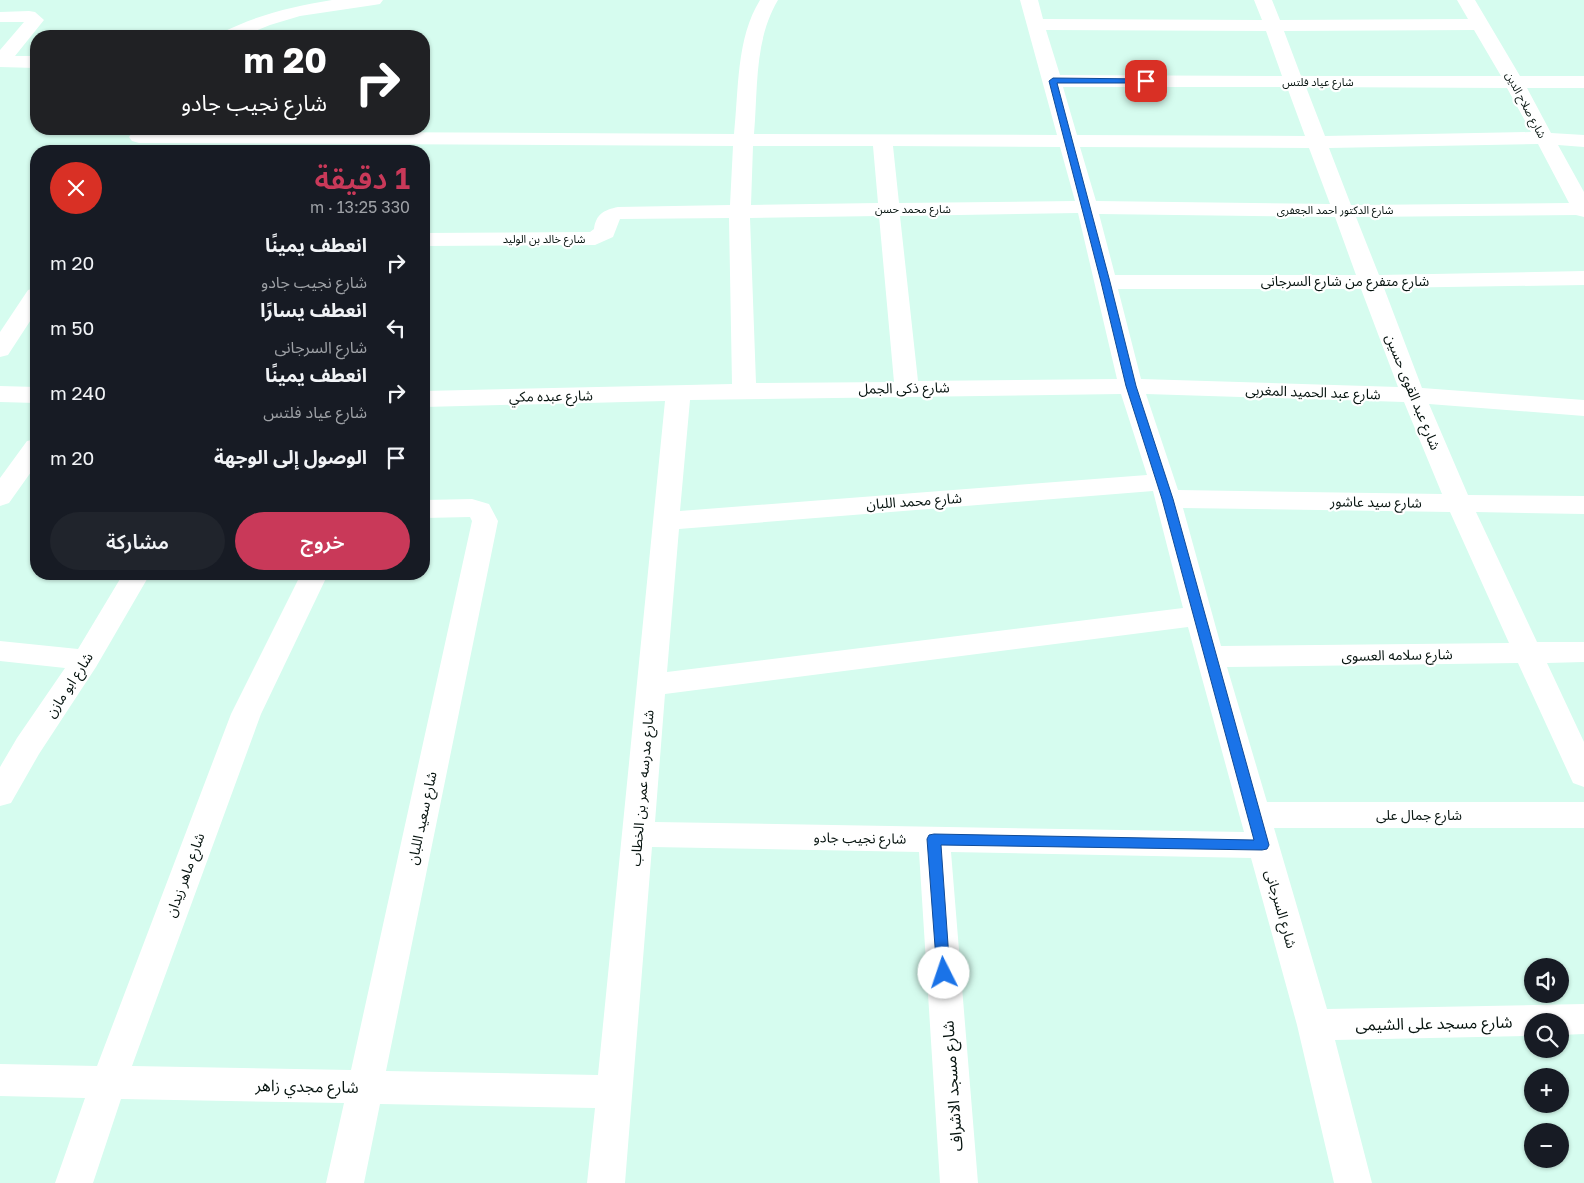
<!DOCTYPE html>
<html lang="ar">
<head>
<meta charset="utf-8">
<style>
	:root { --surface:#171b24; --page:#20242c; --text:#f1f3f6; --muted:#9ea1a6; --accent:#c93959 }
	body { margin:0; font-family:"Golos Text","Noto Sans Arabic",sans-serif; background:var(--page); color:var(--text); direction:rtl; height:100vh; display:flex; flex-direction:column; font-size:19px; white-space:nowrap }
	* { box-sizing:border-box; margin:0 }
	p { font-size:16px; color:var(--muted) }
	.icon { flex:none; width:28px; height:28px; fill:none; stroke:currentColor; stroke-width:2; stroke-linecap:round; stroke-linejoin:round }
	.map { position:relative; flex:1; overflow:hidden; direction:ltr }
	.panel { position:absolute; left:30px; top:145px; width:400px; height:435px; display:flex; flex-direction:column; background:var(--surface); border-radius:20px; box-shadow:0 1px 4px #0004; direction:rtl }
	.panel>* { flex:none }
	.banner { position:absolute; left:30px; top:30px; width:400px; height:105px; border-radius:20px; box-shadow:0 1px 4px #0004; direction:rtl; background:#202124; color:#fff; overflow:hidden }
	.controls { position:absolute; left:1524px; top:958px; display:grid; gap:10px }
	.controls a { display:grid; place-items:center; width:45px; height:45px; border-radius:50%; background:var(--surface); box-shadow:0 1px 4px #0004; font-size:25px }
	.pin { position:absolute; display:grid; place-items:center; width:42px; height:42px; color:#fff; margin:-21px; border-radius:10px; box-shadow:0 2px 8px #0006 }
	.me { position:absolute; width:55px; margin:-28px; rotate:356deg; stroke-linejoin:round; filter:drop-shadow(0 0 4px #0008) }
	.turn { display:flex; align-items:center; gap:18px; height:105px; padding:0 20px; font-size:22px }
	.turn .icon { width:65px; height:65px; stroke-width:2.5 }
	.turn b { display:block; font-size:35px; line-height:42px }
	.round { display:grid; place-items:center; flex:none; width:52px; height:52px; border-radius:26px; background:var(--page) }
	.headline { display:flex; align-items:center; justify-content:space-between; height:85px; padding:0 20px }
	h1 { font-size:30px; font-weight:600; line-height:38px; color:var(--accent) }
	.action { display:flex; gap:10px; margin-top:auto; padding:10px 20px }
	.action a { flex:1; height:58px; border-radius:30px; background:var(--accent); color:#fff; font-size:20px; font-weight:600; line-height:58px; text-align:center }
	.action a+a { background:var(--page); color:var(--text) }
	ul { padding:0; list-style:none }
	li { display:flex; align-items:center; gap:15px; height:65px; padding:0 20px }
	li div { flex:1 }
	li b { display:block; font-size:19px }
	li em { font-style:normal }
	.map>svg:first-child { display:block }
	.lines { fill:none; stroke-linecap:round; stroke-linejoin:round }
	.minor { fill:#fff; fill-rule:evenodd }
	.route { fill:#1a73e8; stroke:#114b97 }
	.labels { text-anchor:middle; stroke-width:4.5; stroke-linejoin:round; paint-order:stroke }
	.far-street-label { font-size:11px; fill:#06130f; stroke:#fff }
	.street-label { font-size:14px; fill:#06130f; stroke:#fff }
	.near-street-label { font-size:16px; fill:#06130f; stroke:#fff }
</style>
</head>
<body>
<div class="map">
<svg width="1584" height="1183" viewBox="0 0 1584 1183">
	<rect width="100%" height="100%" fill="#d6fcef"/>
	<g class="lines">
		<path class="minor" d="M332,0H383L380,4L374,5L300,16L270,25L243,36H220L223,32C257,15 294,6 332,0Z
			M760,0H778C754,40 758,89 754,134L1057,135L1020,0H1038L1043,19L1262,20L1254,0H1272L1280,20L1468,19L1457,0H1475L1520,76H1584V88H1527L1551,133L1584,135V147L1558,145L1584,192V217L1576,215L1356,217L1379,275L1584,271V285L1384,288L1422,388L1584,400V416L1429,404L1468,495L1584,496V514L1476,512L1537,642H1584V662L1547,663L1584,742V787L1573,783L1518,663L1227,667L1267,802H1584V828H1274L1327,1009L1584,1004V1034L1560,1035V1021H1532V1036L1335,1040L1372,1183H1334L1297,1025L1251,858L951,852L978,1183H940L919,852L652,847L625,1183H587L595,1108L380,1104L364,1183H326L344,1103L121,1099L93,1183H55L85,1098L0,1096V1064L97,1066L231,714L301,574H328L261,714L132,1066L351,1070L472,521L470,517L424,518V500L472,499L489,504L498,521L386,1071L598,1075L665,401L424,407V391L732,384L729,218L620,219L613,237L595,245L424,246V233L590,232L594,229C596,214 604,210 618,207L730,205L733,146L139,143L132,141L129,137L132,133L139,131L734,134C739,89 736,39 760,0ZM1046,30L1266,31L1282,76L1060,75ZM1474,30L1501,76H1301L1284,31ZM1063,87H1287L1305,136L1077,135ZM1306,87L1507,88L1531,132L1325,136ZM1538,144L1569,203L1351,205L1329,148ZM753,146H873L878,203L751,205ZM893,146L1060,147L1075,201L899,203ZM1080,147L1309,148L1330,204L1096,201ZM1078,213L1117,379L918,381L900,216ZM1099,214L1335,217L1356,275H1115ZM879,216L894,382L756,383L750,218ZM1118,289H1361L1398,387L1141,379ZM1121,394L1147,475L680,511L690,400ZM1146,394L1404,402L1442,494L1178,490ZM1153,491L1183,608L667,672L679,529ZM1183,508L1450,512L1509,643L1221,646ZM1188,627L1244,832L655,822L665,694Z
			M29,11L35,12L44,20L15,56H36V68L0,67V50L24,22H0V12Z
			M36,288V312L8,355L0,357V332L28,290Z
			M0,386L36,387V403L0,402Z
			M36,439V465L9,503L0,506V478L27,441Z
			M123,574H150L96,667L39,754L11,803L0,806V767L17,738L65,668L0,661V641L78,649Z"/>
	</g>
	<path class="route" d="M1053,78L1146,79L1150,81L1146,83H1057L1110,282L1136,386L1173,499L1269,845L1267,849L1262,850L941,845L950,973L948,977L944,979L939,977L937,973L927,839L929,835L934,834L1254,840L1162,499L1126,386L1101,282L1049,81Z"/>
	<g class="labels">
		<g class="far-street-label">
			<text x="1318" y="86">شارع عياد فلتس</text>
			<text transform="translate(1526 105) rotate(62)" y="4">شارع صلاح الدين</text>
			<text x="913" y="213">شارع محمد حسن</text>
			<text x="1335" y="214">شارع الدكتور احمد الجعفرى</text>
			<text x="544" y="243">شارع خالد بن الوليد</text>
		</g>
		<g class="street-label">
			<text x="1345" y="286">شارع متفرع من شارع السرجانى</text>
			<text transform="translate(904 388) rotate(-1)" y="5">شارع ذكى الجمل</text>
			<text transform="translate(1313 392) rotate(2)" y="5">شارع عبد الحميد المغربى</text>
			<text transform="translate(1413 392) rotate(68)" y="5">شارع عبد القوى حسين</text>
			<text transform="translate(551 396) rotate(-1)" y="5">شارع عبده مكي</text>
			<text transform="translate(914 501) rotate(-4)" y="5">شارع محمد اللبان</text>
			<text transform="translate(1376 502) rotate(1)" y="5">شارع سيد عاشور</text>
			<text transform="translate(1397 655) rotate(-1)" y="5">شارع سلامه العسوى</text>
			<text transform="translate(69 685) rotate(-57)" y="5">شارع ابو مازن</text>
			<text transform="translate(642 788) rotate(-85)" y="5">شارع مدرسه عمر بن الخطاب</text>
			<text x="1419" y="820">شارع جمال على</text>
			<text transform="translate(422 818) rotate(-78)" y="5">شارع سعيد اللبان</text>
			<text transform="translate(860 838) rotate(1)" y="5">شارع نجيب جادو</text>
			<text transform="translate(185 875) rotate(-70)" y="5">شارع ماهر زيدان</text>
			<text transform="translate(1281 909) rotate(74)" y="5">شارع السرجانى</text>
		</g>
		<g class="near-street-label">
			<text transform="translate(1434 1023) rotate(-1)" y="6">شارع مسجد على الشيمى</text>
			<text transform="translate(307 1086) rotate(1)" y="6">شارع مجدي زاهر</text>
			<text transform="translate(952 1086) rotate(-94)" y="6">شارع مسجد الاشراف</text>
		</g>
	</g>
</svg>
<div class="controls">
<a><svg class="icon" aria-label="sound" viewBox="0 0 24 24"><path d="M4 9h4l5-4v14l-5-4H4zM17 9q2 3 0 6"/></svg></a>
<a><svg class="icon" aria-label="search" viewBox="0 0 24 24"><circle cx="10" cy="10" r="6"/><path d="M15 15l6 6"/></svg></a>
<a>+</a>
<a>−</a>
</div>
<div class="pin" style="left:1146px;top:81px;background:#d93025"><svg class="icon" aria-label="arrive" viewBox="0 0 24 24"><path d="M6 21V4h12l-3 4 3 4H6"/></svg></div>
<svg class="me" style="left:944px;top:973px" viewBox="-20 -20 40 40"><circle r="19" fill="#fff"/><path d="M0-13L10 11 0 6-10 11z" fill="#1a73e8"/></svg>
<div class="banner">
<div class="turn"><svg class="icon" aria-label="right" viewBox="0 0 24 24"><path d="M7 20v-9h11M14 6l5 5-5 5"/></svg><div><b>20 m</b>شارع نجيب جادو</div></div>
</div>
<section class="panel">
<div class="headline"><div><h1>1 دقيقة</h1><p>330 m · 13:25</p></div><a class="round" style="background:#d93025;color:#fff"><svg class="icon" aria-label="close" viewBox="0 0 24 24"><path d="M6 6l12 12M18 6L6 18"/></svg></a></div>
<ul>
<li><svg class="icon" aria-label="right" viewBox="0 0 24 24"><path d="M7 20v-9h11M14 6l5 5-5 5"/></svg><div><b>انعطف يمينًا</b><p>شارع نجيب جادو</p></div><em>20 m</em></li>
<li><svg class="icon" aria-label="left" viewBox="0 0 24 24"><path d="M17 20v-9H6M10 6l-5 5 5 5"/></svg><div><b>انعطف يسارًا</b><p>شارع السرجانى</p></div><em>50 m</em></li>
<li><svg class="icon" aria-label="right" viewBox="0 0 24 24"><path d="M7 20v-9h11M14 6l5 5-5 5"/></svg><div><b>انعطف يمينًا</b><p>شارع عياد فلتس</p></div><em>240 m</em></li>
<li><svg class="icon" aria-label="arrive" viewBox="0 0 24 24"><path d="M6 21V4h12l-3 4 3 4H6"/></svg><div><b>الوصول إلى الوجهة</b></div><em>20 m</em></li>
</ul>
<div class="action"><a>خروج</a><a>مشاركة</a></div>
</section>
</div>
</body>
</html>
